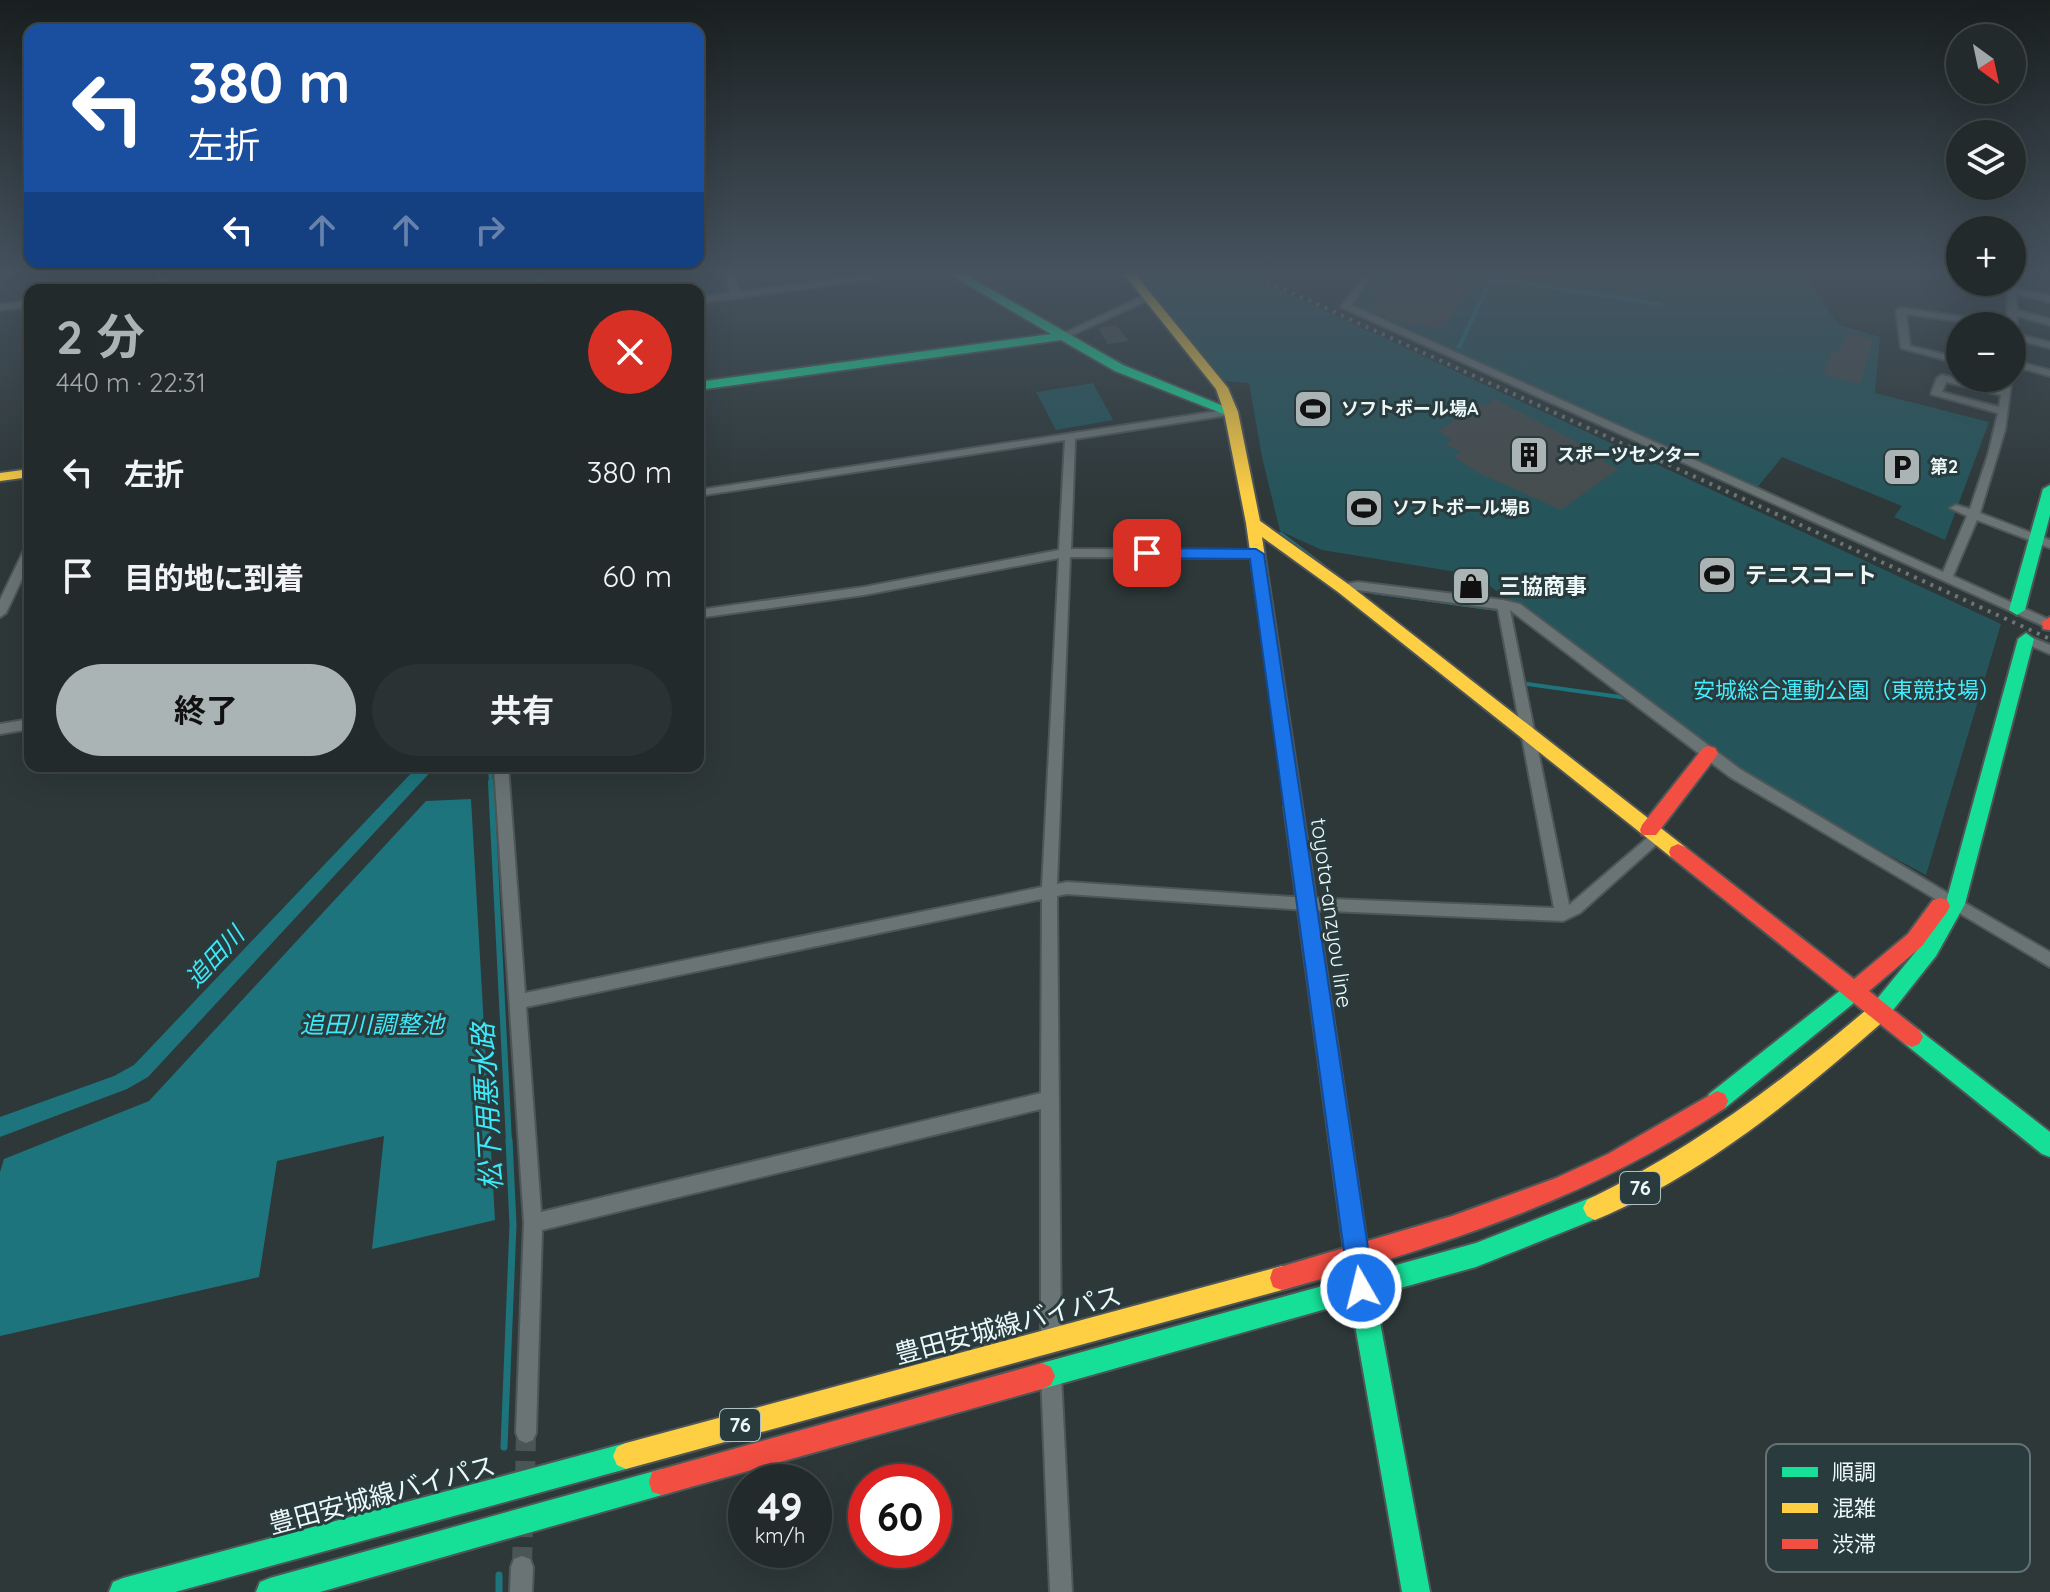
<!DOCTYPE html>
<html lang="ja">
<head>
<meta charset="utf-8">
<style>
	:root { --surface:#222a2b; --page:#2a3233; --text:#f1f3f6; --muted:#a2a7a9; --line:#3f4647; --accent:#aab4b5 }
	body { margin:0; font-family:Quicksand,"Noto Sans JP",sans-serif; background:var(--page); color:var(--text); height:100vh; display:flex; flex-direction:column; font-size:30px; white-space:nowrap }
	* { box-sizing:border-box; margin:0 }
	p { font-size:26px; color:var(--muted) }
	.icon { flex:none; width:44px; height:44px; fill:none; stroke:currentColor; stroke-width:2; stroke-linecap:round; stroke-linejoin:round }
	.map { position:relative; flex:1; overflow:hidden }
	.details { position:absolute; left:24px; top:284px; width:680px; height:488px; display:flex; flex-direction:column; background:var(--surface); border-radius:16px; box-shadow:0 8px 32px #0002,0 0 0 2px var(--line) }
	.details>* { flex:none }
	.banner { position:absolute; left:24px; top:24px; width:680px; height:244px; border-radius:16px; box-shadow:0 8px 32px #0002,0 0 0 2px var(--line); background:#1a4fa0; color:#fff; overflow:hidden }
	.needle { width:52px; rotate:147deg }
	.fabs { position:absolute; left:1946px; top:24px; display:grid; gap:16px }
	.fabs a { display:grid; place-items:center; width:80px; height:80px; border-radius:50%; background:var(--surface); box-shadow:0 8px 32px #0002,0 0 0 2px var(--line); font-size:40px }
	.speed { position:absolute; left:728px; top:1464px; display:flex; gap:16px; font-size:40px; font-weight:700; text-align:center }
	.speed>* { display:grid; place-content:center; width:104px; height:104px; border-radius:50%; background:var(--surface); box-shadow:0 8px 32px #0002,0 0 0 2px var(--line); line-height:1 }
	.speed small { font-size:20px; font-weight:400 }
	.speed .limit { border:12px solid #d22; background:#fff; color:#111 }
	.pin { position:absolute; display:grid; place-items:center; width:68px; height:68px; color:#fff; margin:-34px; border-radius:16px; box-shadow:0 4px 12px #0006 }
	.me { position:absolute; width:88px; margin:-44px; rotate:352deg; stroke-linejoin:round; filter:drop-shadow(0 0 6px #0008) }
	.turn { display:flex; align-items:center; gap:28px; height:168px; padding:0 32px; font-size:36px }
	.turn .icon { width:104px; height:104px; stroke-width:2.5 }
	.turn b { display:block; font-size:56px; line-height:68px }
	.lanes { display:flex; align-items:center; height:76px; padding:0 32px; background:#0003; justify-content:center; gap:40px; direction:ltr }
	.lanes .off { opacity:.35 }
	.round { display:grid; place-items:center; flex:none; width:84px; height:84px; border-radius:42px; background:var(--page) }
	.summary { display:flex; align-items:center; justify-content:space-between; height:136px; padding:0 32px }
	h1 { font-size:48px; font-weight:700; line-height:60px; color:var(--accent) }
	.action { display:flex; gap:16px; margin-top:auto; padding:16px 32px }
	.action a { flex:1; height:92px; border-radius:48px; background:var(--accent); color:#111; font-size:32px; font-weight:700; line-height:92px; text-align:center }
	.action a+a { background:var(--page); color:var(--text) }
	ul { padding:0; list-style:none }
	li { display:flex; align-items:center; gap:24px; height:104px; padding:0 32px }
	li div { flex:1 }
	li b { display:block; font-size:30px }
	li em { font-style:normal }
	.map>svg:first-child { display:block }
	.built { fill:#2b4346 }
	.green { fill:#25555b }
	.water { fill:#1e747c }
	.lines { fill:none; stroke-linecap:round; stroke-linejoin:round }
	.stream-far2 { stroke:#1e747c; stroke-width:4 }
	.stream-far1 { stroke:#1e747c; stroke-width:6 }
	.stream { stroke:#1e747c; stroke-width:7 }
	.canal { fill:#1e747c; fill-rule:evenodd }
	.building { fill:#464d4e }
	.street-tunnel { stroke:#4a5556; stroke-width:20; stroke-dasharray:20 10; stroke-linecap:butt }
	.street-casing { stroke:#4e5657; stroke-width:4 }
	.fast-casing { stroke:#4e5657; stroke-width:4 }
	.slow-casing { stroke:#4e5657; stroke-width:4 }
	.jam-casing { stroke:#4e5657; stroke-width:4 }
	.street { fill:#6a7474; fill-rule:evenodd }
	.fast { fill:#16e098; fill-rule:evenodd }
	.slow { fill:#ffcf43; fill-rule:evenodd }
	.jam { fill:#f24e42; fill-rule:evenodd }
	.rail { stroke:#6f7576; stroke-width:4; stroke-dasharray:3 6; stroke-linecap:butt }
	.route { fill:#1a73e8; stroke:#114b97; stroke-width:2 }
	.labels { text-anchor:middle; stroke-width:6; stroke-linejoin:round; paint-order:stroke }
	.far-poi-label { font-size:18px; font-weight:bold; fill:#ecf7f8; stroke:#293b3d; text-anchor:start }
	.shield { fill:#293b3d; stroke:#b2bfc0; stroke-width:2 }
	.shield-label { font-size:20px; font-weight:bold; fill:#ecf7f8 }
	.poi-label { font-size:22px; font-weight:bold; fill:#ecf7f8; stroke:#293b3d; text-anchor:start }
	.park-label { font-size:22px; fill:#44ecfc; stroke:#293b3d }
	.street-label { font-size:22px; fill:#ecf7f8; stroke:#293b3d }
	.water-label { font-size:24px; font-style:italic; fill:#3de8f8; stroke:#293b3d }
	.near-street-label { font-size:26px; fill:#ecf7f8; stroke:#293b3d }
	.near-water-label { font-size:28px; font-style:italic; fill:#3de8f8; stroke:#293b3d }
	.key { fill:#293b3d; stroke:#647375; stroke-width:2 }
	.key-label { font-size:22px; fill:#ecf7f8 }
</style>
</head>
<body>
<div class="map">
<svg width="2050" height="1592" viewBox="0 0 2050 1592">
	<rect width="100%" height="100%" fill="#2e3839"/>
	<path class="built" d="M551,274H726L729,294L698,298V290H545Z"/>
	<path class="green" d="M1137,274H1246L2001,624L1926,875L1762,787L1475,575L1322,550L1280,531L1262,457L1249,383L1224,381Z
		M1374,274H1803L1839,325L1880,337L1875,393L1989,422L1945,540L1894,517L1902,506L1782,457L1756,489L1348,305Z
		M1093,383L1113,420L1056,430L1036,392Z"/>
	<path class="water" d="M471,799L495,1220L372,1249L384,1136L277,1161L259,1277L0,1336V1172L4,1159L149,1101L426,801Z"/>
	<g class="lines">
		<path class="stream-far2" d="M1459,347L1490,282L1510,281L1659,304
			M1281,534L1322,565
			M1372,592L1511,611L1512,622
			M1521,683L1627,698
			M490,766L491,784"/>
		<path class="stream-far1" d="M491,782L509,1142"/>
		<path class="stream" d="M504,1447L513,1225L509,1140
			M499,1575V1592"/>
		<path class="canal" d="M532,274H542L536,290H526Z
			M418,766H436L148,1077L127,1089L0,1137V1117L114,1076L134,1065Z"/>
	</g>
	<path class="building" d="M1395,274H1433L1474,284L1441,330L1415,322L1412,327L1367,309Z
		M1116,325L1129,341L1108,344L1098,328Z
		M1847,332L1873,339L1860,384L1824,374L1832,351L1839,353Z
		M1496,399L1607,458L1603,461L1618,469L1561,510L1479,473L1454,457L1461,452L1445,444L1452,440L1438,431L1481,403L1485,406Z"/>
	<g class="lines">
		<path class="street-tunnel" d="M525,1481L526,1433
			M522,1567L523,1522"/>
		<g class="street-casing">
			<path id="street" d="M160,274H168L160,290H152Z
				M540,274H548L542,290H534Z
				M727,274H735L739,292L872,274H894L890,277L698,303V297L730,293Z
				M1366,274H1374L1351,305L1943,572L1967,516L1950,508L1956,505L1970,509L1988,455L1998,413L1931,394L1937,378L1942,375L2002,389L2003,378L2012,377L2005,430L1980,513L2050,540V548L1977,520L1953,576L2050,620V629L1343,308L1341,306ZM1946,382L2001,395L1999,407L1942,392Z
				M2012,275L2016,278V288L2050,296V302L2016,294L2017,310L2050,319V325L2017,316V330L2012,333V326H1992L1906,314L1910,346L1960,358V364L1901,348L1896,311L1901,308L2007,323L2008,282H2012Z
				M1145,295L1149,298L1148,300L1066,338L1058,336Z
				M30,301V307L0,310V304Z
				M2012,333L2050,342V348L2012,339Z
				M2012,360L2050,370V376L2012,366Z
				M1231,409L1236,412L1235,414L1075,439L1071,549L1256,550L1262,554L1256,558L1070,557L1057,884L1067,882L1307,898L1554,908L1498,609L1358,590L1343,592L1337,588L1339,585L1358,582L1503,600L1520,604L1740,769L1951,895L1953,898L1960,900L2050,952V967L1730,777L1510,610L1569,905L1653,833H1663L1665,837L1580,913L1563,921L1307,910L1067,894L1057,896L1061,1340L1058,1347L1051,1350L1044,1347L1041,1340V1109L542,1230L536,1433L533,1440L526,1443L519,1440L516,1433L524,1223L494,766H508L525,993L1042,887L1059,558L864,595L698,618V610L864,587L1059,550L1065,440L698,496V490ZM1042,899L1041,1093L541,1212L526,1007Z
				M30,546V562L6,613L0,617V600L24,550Z
				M2026,635L2050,645V654L2022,642L2020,639L2022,636Z
				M30,719V729L0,734V724Z
				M1051,1364L1058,1367L1061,1374L1072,1592H1050L1041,1374L1044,1367Z
				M522,1556L530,1559L533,1567L532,1592H510L511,1567L514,1559Z"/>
		</g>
		<g class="fast-casing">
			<path id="fast" d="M950,274H964L1123,365L1238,412L1226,415L1115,371L1061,340L698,390V382L1051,334Z
				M2050,485V515L2025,610L2017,615L2009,610L2043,489Z
				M2026,633L2034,639L1965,904L1936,956L1886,1019L1879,1021L1872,1019L1869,1012L1872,1005L1922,944L1946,902L2018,639Z
				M1293,799L1299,801L1302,806L1371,1272L1476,1243L1595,1196L1603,1200L1607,1208L1603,1216L1476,1267L1375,1295L1430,1592H1402L1351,1302L1042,1389L1033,1385L1029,1376L1033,1367L1042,1363L1348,1279L1284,806L1287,801Z
				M1853,983L1860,986L1863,992L1860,998L1725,1108L1717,1111L1709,1108L1706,1101L1709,1094L1846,986Z
				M1912,1027L1919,1030L2050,1132V1157L2042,1154L1905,1044L1901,1037L1905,1030Z
				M626,1443L635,1447L639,1456L635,1465L626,1469L175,1592H109L113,1582L123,1578Z
				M662,1469L672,1472L675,1482L672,1492L662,1495L320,1592H256L260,1582L270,1578Z"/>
		</g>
		<g class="slow-casing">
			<path id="slow" d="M1124,274H1135L1228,388L1238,412L1260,521L1348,584L1685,847L1687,852L1685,857H1671L1338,592L1262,537L1302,806L1299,811H1287L1246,523L1224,412L1216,389Z
				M30,469V477L0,481V473Z
				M1879,1003L1886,1005L1889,1012L1886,1019C1798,1096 1705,1174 1595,1220L1587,1216L1583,1208L1587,1200C1693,1149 1783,1081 1872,1005Z
				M1282,1266L1291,1269L1294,1278L1291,1287L1282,1290L626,1469L617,1465L613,1456L617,1447L626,1443Z"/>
		</g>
		<g class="jam-casing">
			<path id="jam" d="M2050,617V630L2043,629L2042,622Z
				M1709,746L1715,748L1718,753L1715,758L1656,835H1642L1640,830L1642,825L1703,748Z
				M1678,844L1685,847L1854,979L1908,934L1933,900L1940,898L1947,900L1950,906L1947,912L1922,946L1869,991L1919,1030L1923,1037L1919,1044L1912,1047L1905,1044L1671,857L1669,852L1671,847Z
				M1717,1091L1725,1094L1728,1101L1725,1108C1584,1201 1442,1246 1282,1290L1273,1287L1270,1278L1273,1269L1452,1216L1556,1178L1608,1154Z
				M1042,1363L1051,1367L1055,1376L1051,1385L1042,1389L662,1495L652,1492L649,1482L652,1472L662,1469Z"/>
		</g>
		<use href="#street" class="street"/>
		<use href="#fast" class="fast"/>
		<use href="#slow" class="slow"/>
		<use href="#jam" class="jam"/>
		<path class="rail" d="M1251,274L2050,639"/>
	</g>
	<linearGradient id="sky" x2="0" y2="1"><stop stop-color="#191f1f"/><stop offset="0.55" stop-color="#46535f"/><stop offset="1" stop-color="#46535f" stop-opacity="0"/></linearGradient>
	<rect width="2050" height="497" fill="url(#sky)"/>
	<path class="route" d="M1256,549L1264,554L1374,1288L1370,1297L1361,1301L1352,1297L1349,1288L1250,559L1147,558L1139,553L1147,548Z"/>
	<defs>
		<g id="stadium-square" transform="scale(2)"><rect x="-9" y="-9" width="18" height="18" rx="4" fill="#aab4b5" stroke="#293b3d"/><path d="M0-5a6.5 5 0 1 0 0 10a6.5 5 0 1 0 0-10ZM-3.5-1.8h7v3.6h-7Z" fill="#111"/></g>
		<g id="building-square" transform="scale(2)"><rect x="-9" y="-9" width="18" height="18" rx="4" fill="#aab4b5" stroke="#293b3d"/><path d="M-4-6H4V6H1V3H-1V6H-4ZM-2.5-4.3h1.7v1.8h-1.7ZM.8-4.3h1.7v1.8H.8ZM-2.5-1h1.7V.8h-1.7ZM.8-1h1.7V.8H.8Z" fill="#111"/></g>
		<g id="parking-square" transform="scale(2)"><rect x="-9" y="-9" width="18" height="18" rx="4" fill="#aab4b5" stroke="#293b3d"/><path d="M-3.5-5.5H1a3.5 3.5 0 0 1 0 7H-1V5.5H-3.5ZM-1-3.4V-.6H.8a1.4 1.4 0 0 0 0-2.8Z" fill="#111"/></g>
		<g id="shop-square" transform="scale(2)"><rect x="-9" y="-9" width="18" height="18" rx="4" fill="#aab4b5" stroke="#293b3d"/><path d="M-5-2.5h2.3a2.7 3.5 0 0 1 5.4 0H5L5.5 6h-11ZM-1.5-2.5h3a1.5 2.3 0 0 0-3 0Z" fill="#111"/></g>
	</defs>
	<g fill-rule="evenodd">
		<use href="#stadium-square" x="1313" y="409"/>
		<use href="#building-square" x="1529" y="455"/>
		<use href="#parking-square" x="1902" y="467"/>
		<use href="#stadium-square" x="1364" y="508"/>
		<use href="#stadium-square" x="1717" y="575"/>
		<use href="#shop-square" x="1471" y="586"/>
	</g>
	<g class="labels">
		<g class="far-poi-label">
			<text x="1341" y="415">ソフトボール場A</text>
			<text x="1557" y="461">スポーツセンター</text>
			<text x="1930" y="473">第2</text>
			<text x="1392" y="514">ソフトボール場B</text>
		</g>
		<g class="shield">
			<rect x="1620" y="1172" width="40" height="32" rx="6"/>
			<rect x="720" y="1409" width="40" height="32" rx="6"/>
		</g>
		<g class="shield-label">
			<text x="1640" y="1195">76</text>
			<text x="740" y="1432">76</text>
		</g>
		<g class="poi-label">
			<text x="1745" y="583">テニスコート</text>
			<text x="1499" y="594">三協商事</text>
		</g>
		<g class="park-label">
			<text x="1847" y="698">安城総合運動公園（東競技場）</text>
		</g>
		<g class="street-label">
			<text transform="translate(1332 913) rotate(82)" y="8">toyota-anzyou line</text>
		</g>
		<g class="water-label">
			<text transform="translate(215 957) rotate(-47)" y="8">追田川</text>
			<text x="372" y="1033">追田川調整池</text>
		</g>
		<g class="near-street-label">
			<text transform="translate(1008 1325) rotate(-15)" y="9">豊田安城線バイパス</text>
			<text transform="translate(382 1495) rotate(-15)" y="9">豊田安城線バイパス</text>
		</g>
		<g class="near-water-label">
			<text transform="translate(487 1107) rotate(-93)" y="10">松下用悪水路</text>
		</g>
	</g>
	<rect x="1766" y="1444" width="264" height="128" rx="12" class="key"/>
	<rect x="1782" y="1467" width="36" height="10" fill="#16e098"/>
	<rect x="1782" y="1503" width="36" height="10" fill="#ffcf43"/>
	<rect x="1782" y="1539" width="36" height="10" fill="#f24e42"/>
	<g class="key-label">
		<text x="1832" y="1480">順調</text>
		<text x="1832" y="1516">混雑</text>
		<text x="1832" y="1552">渋滞</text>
	</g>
</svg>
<div class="fabs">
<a><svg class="needle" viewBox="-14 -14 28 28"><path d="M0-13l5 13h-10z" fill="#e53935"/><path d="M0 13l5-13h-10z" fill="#a2a7a9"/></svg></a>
<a><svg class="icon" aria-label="layers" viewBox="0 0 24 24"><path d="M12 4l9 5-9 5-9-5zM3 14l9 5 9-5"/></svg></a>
<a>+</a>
<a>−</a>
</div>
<div class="speed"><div>49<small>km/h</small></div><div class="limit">60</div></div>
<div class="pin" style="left:1147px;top:553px;background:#d93025"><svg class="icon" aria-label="arrive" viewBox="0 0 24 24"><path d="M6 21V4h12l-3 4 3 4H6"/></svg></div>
<svg class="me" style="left:1361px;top:1288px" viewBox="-20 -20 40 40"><circle r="17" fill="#1a73e8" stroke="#fff" stroke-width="3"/><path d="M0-11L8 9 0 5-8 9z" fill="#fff"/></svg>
<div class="banner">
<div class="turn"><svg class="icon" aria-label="left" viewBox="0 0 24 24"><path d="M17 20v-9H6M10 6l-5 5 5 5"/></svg><div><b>380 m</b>左折</div></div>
<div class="lanes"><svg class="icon" aria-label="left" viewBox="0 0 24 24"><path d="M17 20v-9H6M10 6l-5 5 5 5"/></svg><svg class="icon off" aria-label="ahead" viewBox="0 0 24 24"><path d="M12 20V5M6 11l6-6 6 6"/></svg><svg class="icon off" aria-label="ahead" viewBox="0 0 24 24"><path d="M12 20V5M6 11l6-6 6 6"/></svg><svg class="icon off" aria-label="right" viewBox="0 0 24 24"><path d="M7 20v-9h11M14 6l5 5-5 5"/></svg></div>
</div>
<section class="details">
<div class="summary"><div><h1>2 分</h1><p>440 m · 22:31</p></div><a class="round" style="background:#d93025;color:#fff"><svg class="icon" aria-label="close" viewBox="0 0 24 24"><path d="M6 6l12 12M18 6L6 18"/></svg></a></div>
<ul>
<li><svg class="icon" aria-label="left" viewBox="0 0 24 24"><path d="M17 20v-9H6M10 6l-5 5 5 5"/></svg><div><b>左折</b></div><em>380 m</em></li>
<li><svg class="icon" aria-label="arrive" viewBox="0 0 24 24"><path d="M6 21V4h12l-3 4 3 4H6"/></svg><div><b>目的地に到着</b></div><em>60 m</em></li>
</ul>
<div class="action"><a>終了</a><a>共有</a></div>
</section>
</div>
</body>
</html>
